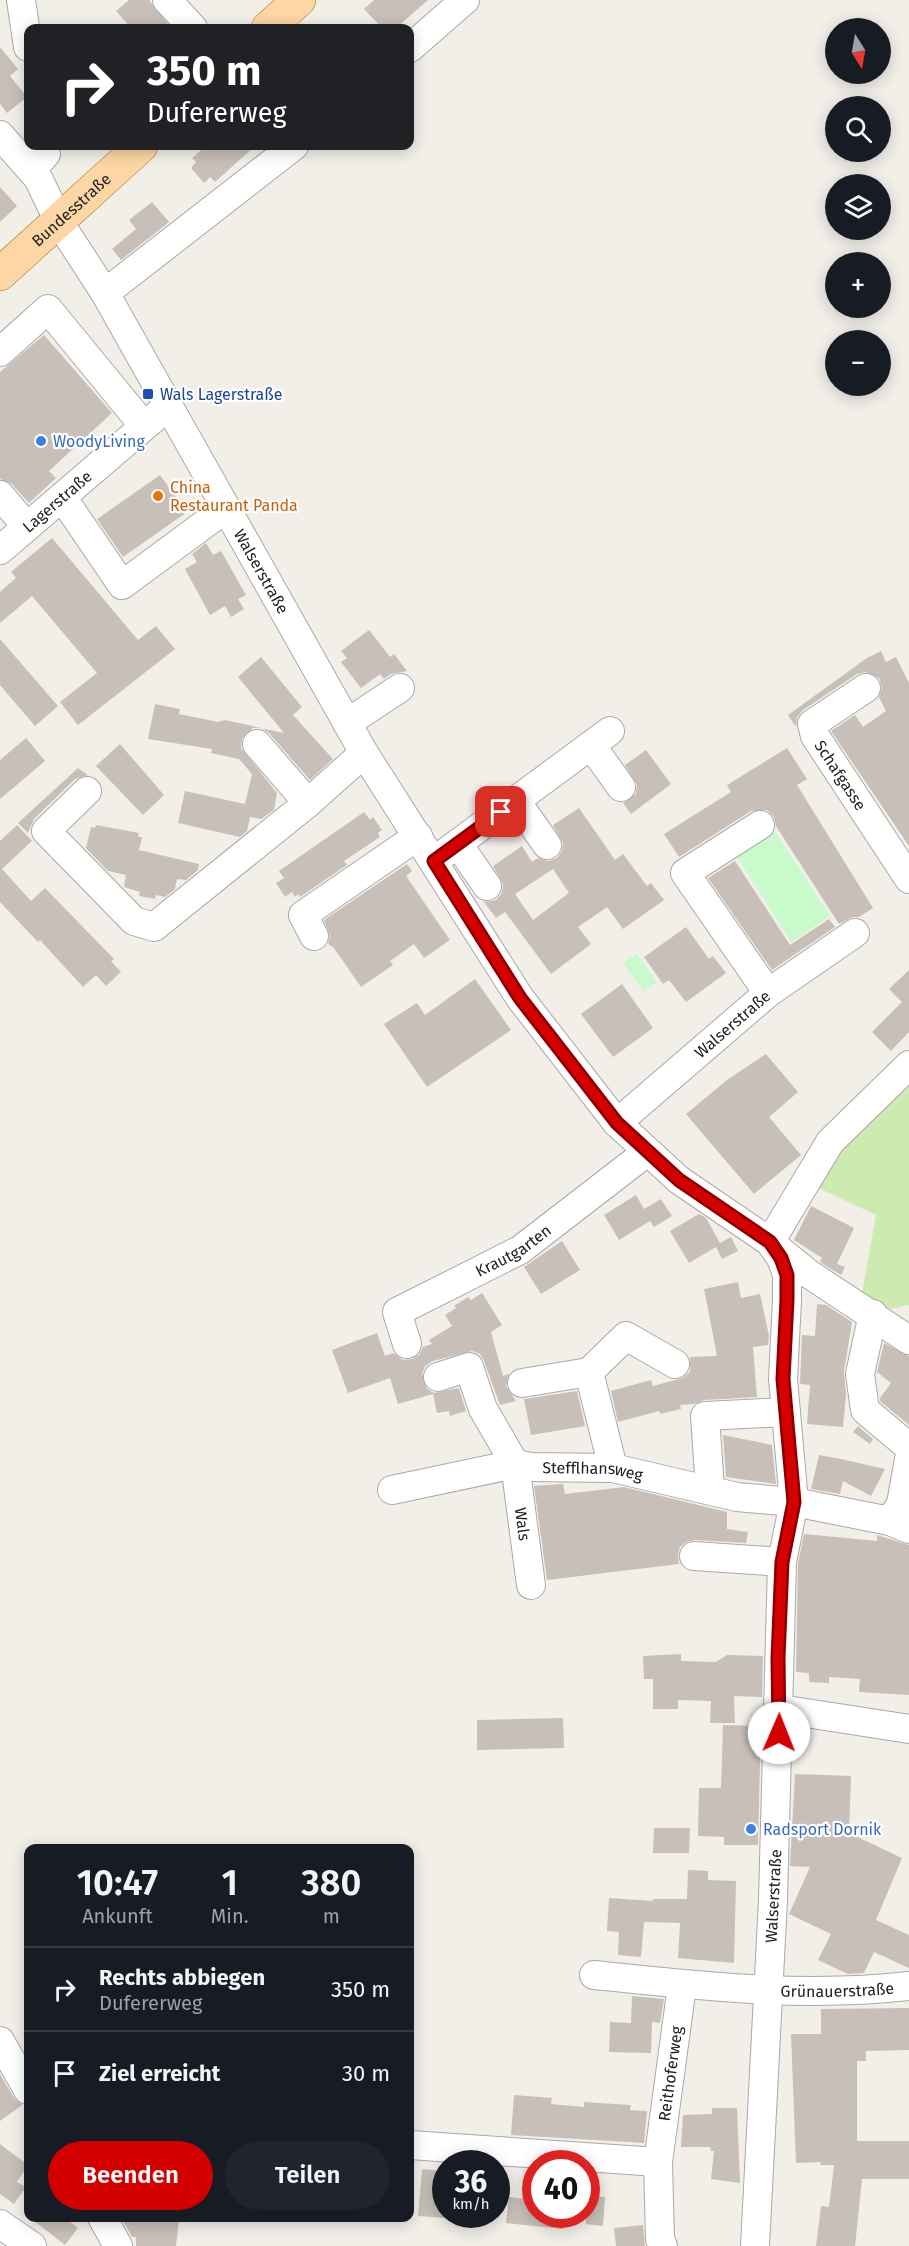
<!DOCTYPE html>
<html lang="de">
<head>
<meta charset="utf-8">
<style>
	:root { --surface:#171b24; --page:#20242c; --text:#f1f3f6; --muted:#9ea1a6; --line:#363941; --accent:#d40000 }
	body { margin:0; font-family:"Fira Sans",sans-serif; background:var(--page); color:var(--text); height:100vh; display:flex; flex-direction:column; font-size:22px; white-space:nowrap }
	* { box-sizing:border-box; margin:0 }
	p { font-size:20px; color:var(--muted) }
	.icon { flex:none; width:33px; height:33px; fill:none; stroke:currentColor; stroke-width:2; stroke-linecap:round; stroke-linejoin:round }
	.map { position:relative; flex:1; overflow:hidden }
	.drawer { position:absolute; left:24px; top:1844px; width:390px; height:378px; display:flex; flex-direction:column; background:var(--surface); border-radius:12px; box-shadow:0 3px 15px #0003 }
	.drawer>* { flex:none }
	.guide { position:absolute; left:24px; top:24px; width:390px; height:126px; border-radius:12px; box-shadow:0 3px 15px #0003; background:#202124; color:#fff; overflow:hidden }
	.needle { width:39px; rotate:169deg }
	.tools { position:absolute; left:825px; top:18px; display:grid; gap:12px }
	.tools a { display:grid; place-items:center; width:66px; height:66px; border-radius:50%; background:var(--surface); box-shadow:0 3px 15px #0003; font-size:30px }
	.speed { position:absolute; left:432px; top:2150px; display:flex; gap:12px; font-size:30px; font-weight:700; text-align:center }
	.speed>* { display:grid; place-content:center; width:78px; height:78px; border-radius:50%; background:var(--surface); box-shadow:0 3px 15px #0003; line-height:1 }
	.speed small { font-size:15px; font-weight:400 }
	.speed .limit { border:9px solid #d22; background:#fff; color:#111 }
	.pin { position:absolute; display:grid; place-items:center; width:51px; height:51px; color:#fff; margin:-26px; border-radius:12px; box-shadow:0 3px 9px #0006 }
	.me { position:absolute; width:66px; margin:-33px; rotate:1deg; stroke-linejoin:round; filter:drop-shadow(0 0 4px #0008) }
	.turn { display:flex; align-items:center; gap:21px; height:126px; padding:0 24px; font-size:27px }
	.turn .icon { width:78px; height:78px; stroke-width:2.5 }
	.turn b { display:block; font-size:42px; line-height:51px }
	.eta { display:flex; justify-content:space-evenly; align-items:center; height:102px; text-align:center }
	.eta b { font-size:36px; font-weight:600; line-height:42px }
	.button { display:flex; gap:12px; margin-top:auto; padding:12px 24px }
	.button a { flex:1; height:69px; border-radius:36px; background:var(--accent); color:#fff; font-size:24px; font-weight:600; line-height:69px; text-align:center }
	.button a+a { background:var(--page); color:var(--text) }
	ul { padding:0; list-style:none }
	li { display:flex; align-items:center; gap:18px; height:84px; padding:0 24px; border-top:2px solid var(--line) }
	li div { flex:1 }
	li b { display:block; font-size:22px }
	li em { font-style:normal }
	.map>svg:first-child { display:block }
	.grass { fill:#cdebb0 }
	.park { fill:#c8facc }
	.building { fill:#c7bfb8; fill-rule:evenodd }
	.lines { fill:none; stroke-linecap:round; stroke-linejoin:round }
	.minor-casing { stroke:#a9a9a9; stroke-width:30 }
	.major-casing { stroke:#a06b00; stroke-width:34 }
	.minor { stroke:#fff; stroke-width:28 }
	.major { stroke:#fcd6a4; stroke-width:33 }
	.route-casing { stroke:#8a0000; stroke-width:15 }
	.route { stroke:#d40000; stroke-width:10 }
	.transit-dot { fill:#1a4fb4; stroke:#fff; stroke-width:2 }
	.shop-dot { fill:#3f7fe0; stroke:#fff; stroke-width:2 }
	.food-dot { fill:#e8710a; stroke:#fff; stroke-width:2 }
	.labels { text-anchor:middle; stroke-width:4.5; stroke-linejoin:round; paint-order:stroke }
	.street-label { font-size:16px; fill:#222; stroke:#fff }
	.transit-label { font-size:16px; fill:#164399; stroke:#fff; text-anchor:start }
	.shop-label { font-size:16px; fill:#366cbe; stroke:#fff; text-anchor:start }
	.food-label { font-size:16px; fill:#c56008; stroke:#fff; text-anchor:start }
</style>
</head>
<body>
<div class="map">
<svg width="909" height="2246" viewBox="0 0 909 2246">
	<rect width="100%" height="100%" fill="#f2efe9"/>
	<path class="grass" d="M909,1079V1305L882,1311L861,1298L876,1215L812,1185L831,1154Z"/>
	<path class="park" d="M774,830L830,916L791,942L736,855Z
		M637,954L657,982L644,992L623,963Z"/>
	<path class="building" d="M129,0H149L171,28H131L116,11Z
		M374,0H428L396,28H382L364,9Z
		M0,47L18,69L10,76L27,97L7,113L0,104Z
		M206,146H255L215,182L210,177L204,183L191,168L196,162L192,158Z
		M0,187L17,206L0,222Z
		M152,202L169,222L121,260L112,249L136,229L129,220Z
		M44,335L112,413L49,471L56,478L29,503L12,484L0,479V372Z
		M160,475L187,512L123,557L97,519Z
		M52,538L138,640L156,626L175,649L78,725L60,702L97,673L32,596L0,623V592L16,578L11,572Z
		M206,543L213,555L221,551L246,595L238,599L244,609L231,617L225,606L210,615L185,569L197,562L192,554Z
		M369,630L390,657L394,654L407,671L391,674L384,679L380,674L361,688L341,662L347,658L341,651Z
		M0,639L58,706L35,726L0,685Z
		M881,651L886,662L896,657L909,683V846L831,731L855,715L863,727L886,711L879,697L882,688L879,678L866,672L857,674L803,710L797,717L796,727L788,715L867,658Z
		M261,657L302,707L293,715L333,759L310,780L269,733L262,728H253L242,738L241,748L277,793L274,810L261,819L250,817L247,831L240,837L178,823L185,791L245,804L252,774L239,759L211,753L212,749L148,739L155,704L180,709L179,714L218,722L225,720L284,733L238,677Z
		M26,738L45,761L0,799V760Z
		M120,744L164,795L143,815L96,766Z
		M787,748L807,779L797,785L873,908L859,917H853L839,924L776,826L774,817L767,810L751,811L679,857L664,834L731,792L727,785Z
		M646,750L671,784L631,814L623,803L636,794L637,785L625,765Z
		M78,768L88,775L75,779L34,819L28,833L18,823Z
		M579,808L615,860L623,854L647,886L651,883L664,900L623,929L607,907L578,927L591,944L551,974L505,912L496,918L484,902L496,900L502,893L503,884L493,866L522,846L532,862L538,858L548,861L557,858L562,851L563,843L553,825ZM553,869L569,893L533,920L515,894Z
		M364,812L370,820L373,817L382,830L378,833L380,837L344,861L347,865L300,897L298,894L295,897L292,892L285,897L276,883L284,878L279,871Z
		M17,825L32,841L2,869L31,901L45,888L114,959L111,961L121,972L106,986L96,975L83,987L40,940L38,942L0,902V841Z
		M96,825L139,833L138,837H142L139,850L199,864L198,870L186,880L177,879L175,889L165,897L156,895L155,899L139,896L140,892L124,887L126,875L108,871L86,848L91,827L95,828Z
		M735,861L790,945L829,919L835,927L772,970L708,878Z
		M407,864L412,871L406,876L450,940L424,958L414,944L390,961L393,965L361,987L334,948L328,944L330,936L324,920Z
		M686,927L709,959L713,956L726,973L686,1002L669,980L663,984L644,957Z
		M909,970V1032L891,1051L872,1032L902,1002L889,989Z
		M475,979L511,1030L427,1087L384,1024L417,1003L425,1015Z
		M622,984L653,1028L613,1057L581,1014Z
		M766,1054L798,1092L769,1117L801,1155L754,1194L686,1114L727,1080Z
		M636,1195L644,1209L661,1199L672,1216L654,1227L650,1221L619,1240L604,1215Z
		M811,1206L854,1228L837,1264L845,1267L841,1275L820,1262L822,1258L794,1240Z
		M699,1214L706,1218L720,1243L731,1237L738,1251L722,1259L716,1247L689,1263L670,1231Z
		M562,1241L580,1270L541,1294L524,1267Z
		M738,1282L741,1298L760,1294L769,1336L768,1345L753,1347L757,1397L704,1400L694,1404L680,1405L681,1409L660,1414L659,1411L618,1422L611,1391L651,1380L653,1386L683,1378L690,1372V1357L717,1356L704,1289Z
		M482,1293L502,1325L491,1332L503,1376L509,1374L506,1386L516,1401L500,1405L484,1361L480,1354L472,1351L433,1361L425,1366L422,1374L427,1389L434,1393L459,1388L466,1411L450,1416L449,1411L437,1413L433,1394L398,1404L390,1378L348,1393L332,1350L377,1333L385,1356L393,1353L403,1360L412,1359L419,1355L423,1347L432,1344L429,1340L452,1326L445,1315L456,1308L454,1306L468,1297L471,1300Z
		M817,1304L826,1305L852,1322L844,1371L846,1395L843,1427L807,1424L810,1385L800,1384L802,1335L815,1336Z
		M884,1343L909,1356V1425L880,1401V1398L891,1383L877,1372Z
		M577,1391L585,1426L531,1435L524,1399Z
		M858,1426L873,1439L870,1444L853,1432Z
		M723,1435L772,1445L776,1484L726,1477Z
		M819,1455L841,1459L885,1469L871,1496L843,1481L840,1494L811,1489Z
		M563,1484L565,1494L624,1487L727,1512V1529L748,1532L746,1543L695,1540L686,1542L680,1547L678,1555L679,1564L547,1580L534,1486Z
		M804,1534L877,1541V1535L909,1545V1695L859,1692L860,1679L829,1677V1683L809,1682V1673L796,1672L798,1564Z
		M681,1654V1661L716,1662L727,1655L763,1656L762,1697L734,1696L735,1723H710L711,1701L678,1700V1709H653V1679H644L643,1656Z
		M563,1718L564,1748L477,1750V1720Z
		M723,1725L761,1726L758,1845H724V1837L698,1836L699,1788H721Z
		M795,1774L851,1776L849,1833L902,1858L876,1920L909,1935V1968L874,1952L864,1973L848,1974L818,1960L831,1934L789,1914L810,1867L790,1866Z
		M654,1828H690L689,1853H653Z
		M688,1870L708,1871V1880L736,1881L734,1963L678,1958L680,1923L644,1922L641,1957L618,1955L619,1932L607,1931L609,1898L653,1901V1899H687Z
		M632,1996L664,1999L660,2023L652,2022L651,2053L609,2052L610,2022L631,2023Z
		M909,2008V2050L866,2051V2061H857V2141H909V2179H862L855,2246H816L821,2206L829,2207L834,2165H820L821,2162L796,2163L791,2034H821V2009Z
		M0,2074L14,2098L22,2105L0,2121Z
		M514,2095L552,2098L551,2104L584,2107V2102L631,2105L630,2110L647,2111L644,2143L511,2135Z
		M712,2108H737L740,2183L711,2179L714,2151H711L710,2147H681L683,2115L712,2114Z
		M0,2144L28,2165L17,2182L26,2187L14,2204L0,2194Z
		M422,2169L446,2171V2218L418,2216Z
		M586,2196L605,2197L603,2226L586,2224Z
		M509,2197L536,2200V2214H565L563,2229L506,2223Z
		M29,2217H64L78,2228L65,2245Z
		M121,2217L179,2220L176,2246H136V2237H132Z
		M643,2225L645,2246H616L614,2228Z"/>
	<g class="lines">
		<g class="minor-casing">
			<g id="minor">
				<path d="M21,0L28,47"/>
				<path d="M167,0L193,28"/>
				<path d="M410,48L465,0"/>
				<path id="s1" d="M0,135L38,178L59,222L105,293L364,753L520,998L617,1123L679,1180L770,1242L781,1258L787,1275V1300L783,1379L794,1502L782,1562L773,1900L755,2246"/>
				<path d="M32,169L46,154L44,146"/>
				<path d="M105,293L294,146"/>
				<path d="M0,352L48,309L144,426"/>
				<path d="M0,495L27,527"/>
				<path d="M62,497L122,585L225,509"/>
				<path id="s2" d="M0,550L168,406"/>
				<path id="s3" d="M866,688L812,724L815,736L909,879"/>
				<path d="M347,723L400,688"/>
				<path d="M257,744L308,803"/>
				<path d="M591,745L621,787"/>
				<path d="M87,791L46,831L134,921L154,927L308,803L364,753"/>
				<path d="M516,801L547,845"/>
				<path d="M760,825L685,873L768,993"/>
				<path d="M458,844L487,886"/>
				<path d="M434,861L610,731"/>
				<path d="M314,936L303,915L418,836"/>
				<path id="s4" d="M617,1123L768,993L855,933"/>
				<path d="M770,1242L830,1142L909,1065"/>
				<path d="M778,1249L809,1274L909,1340"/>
				<path d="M873,1314L860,1374L865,1410L909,1447"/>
				<path id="s5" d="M407,1344L397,1312L520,1250L647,1152"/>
				<path id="s6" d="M438,1377L469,1367L483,1409L515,1464L531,1585"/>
				<path d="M522,1383L589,1372"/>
				<path d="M613,1468L589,1372L626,1336L675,1364"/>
				<path d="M710,1489L705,1416L786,1412"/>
				<path id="s7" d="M392,1490L515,1464L531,1467L613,1468L737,1497L794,1502L890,1521L909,1529"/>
				<path d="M890,1521L901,1504L909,1459"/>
				<path d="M694,1556L782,1562"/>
				<path d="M780,1709L909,1729"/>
				<path id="s8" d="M594,1975C699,1986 803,1998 909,1986"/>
				<path d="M0,2041L28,2090"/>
				<path d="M410,2145L658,2162"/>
				<path d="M102,2217L118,2246"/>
				<path d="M0,2224L32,2246"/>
				<path id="s9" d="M663,2246L660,2239L658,2162L682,1986"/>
			</g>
		</g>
		<g class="major-casing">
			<g id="major">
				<path d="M268,28L299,0"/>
				<path id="s10" d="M0,274L141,146"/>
			</g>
		</g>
		<use href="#minor" class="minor"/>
		<use href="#major" class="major"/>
	</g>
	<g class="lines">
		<g class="route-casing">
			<path id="route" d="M501,812L434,861L520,998L617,1123L679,1180L770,1242L781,1258L787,1275V1300L783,1379L794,1502L782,1562L778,1658L779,1733"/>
		</g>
		<use href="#route" class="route"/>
	</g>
	<rect class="transit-dot" x="142" y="388" width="12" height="12" rx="3"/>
	<g class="shop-dot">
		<circle cx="41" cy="441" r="6"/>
		<circle cx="751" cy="1829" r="6"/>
	</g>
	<circle class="food-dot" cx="158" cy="496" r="6"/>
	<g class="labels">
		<g class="street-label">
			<text dy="6" stroke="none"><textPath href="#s10" startOffset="96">Bundesstraße</textPath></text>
			<text dy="6" stroke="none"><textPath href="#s2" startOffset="75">Lagerstraße</textPath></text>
			<text dy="6" stroke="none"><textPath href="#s1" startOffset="510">Walserstraße</textPath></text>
			<text dy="6" stroke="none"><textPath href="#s3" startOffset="124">Schafgasse</textPath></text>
			<text dy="6" stroke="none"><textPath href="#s4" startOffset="152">Walserstraße</textPath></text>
			<text dy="6" stroke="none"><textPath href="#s5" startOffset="165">Krautgarten</textPath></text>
			<text dy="6" stroke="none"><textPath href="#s7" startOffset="204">Stefflhansweg</textPath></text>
			<text dy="6" stroke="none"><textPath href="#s6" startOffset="201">Wals</textPath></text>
			<text transform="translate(773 1896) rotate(-87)" y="6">Walserstraße</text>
			<text dy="6" stroke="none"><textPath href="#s8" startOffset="244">Grünauerstraße</textPath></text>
			<text dy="6" stroke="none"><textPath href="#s9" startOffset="174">Reithoferweg</textPath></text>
		</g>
		<g class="transit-label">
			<text x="160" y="400">Wals Lagerstraße</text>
		</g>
		<g class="shop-label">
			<text x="53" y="447">WoodyLiving</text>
			<text x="763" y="1835">Radsport Dornik</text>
		</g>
		<g class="food-label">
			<text x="170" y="493">China<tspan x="170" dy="18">Restaurant Panda</tspan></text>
		</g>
	</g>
</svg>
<div class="tools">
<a><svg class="needle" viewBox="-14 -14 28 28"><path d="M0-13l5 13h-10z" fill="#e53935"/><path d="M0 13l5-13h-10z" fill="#9ea1a6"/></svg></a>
<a><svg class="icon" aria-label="search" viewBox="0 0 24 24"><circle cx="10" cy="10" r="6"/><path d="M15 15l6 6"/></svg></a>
<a><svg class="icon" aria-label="layers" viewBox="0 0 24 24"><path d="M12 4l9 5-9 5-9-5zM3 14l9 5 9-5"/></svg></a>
<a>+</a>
<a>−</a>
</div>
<div class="speed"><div>36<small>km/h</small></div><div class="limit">40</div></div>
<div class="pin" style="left:501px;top:812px;background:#d93025"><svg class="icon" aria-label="arrive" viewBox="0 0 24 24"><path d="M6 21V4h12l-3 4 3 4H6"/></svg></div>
<svg class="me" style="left:779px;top:1733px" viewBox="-20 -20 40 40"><circle r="19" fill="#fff"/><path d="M0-13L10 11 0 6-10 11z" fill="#d40000"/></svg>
<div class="guide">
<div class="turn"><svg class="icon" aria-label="right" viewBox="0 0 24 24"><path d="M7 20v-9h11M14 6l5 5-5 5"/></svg><div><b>350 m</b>Dufererweg</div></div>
</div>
<section class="drawer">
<div class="eta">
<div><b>10:47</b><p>Ankunft</p></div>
<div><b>1</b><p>Min.</p></div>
<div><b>380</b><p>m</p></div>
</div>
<ul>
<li><svg class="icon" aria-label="right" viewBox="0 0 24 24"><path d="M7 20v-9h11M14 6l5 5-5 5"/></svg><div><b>Rechts abbiegen</b><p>Dufererweg</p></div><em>350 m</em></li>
<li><svg class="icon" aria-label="arrive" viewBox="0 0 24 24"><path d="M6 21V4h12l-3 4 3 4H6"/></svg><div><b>Ziel erreicht</b></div><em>30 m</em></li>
</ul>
<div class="button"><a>Beenden</a><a>Teilen</a></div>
</section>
</div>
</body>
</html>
